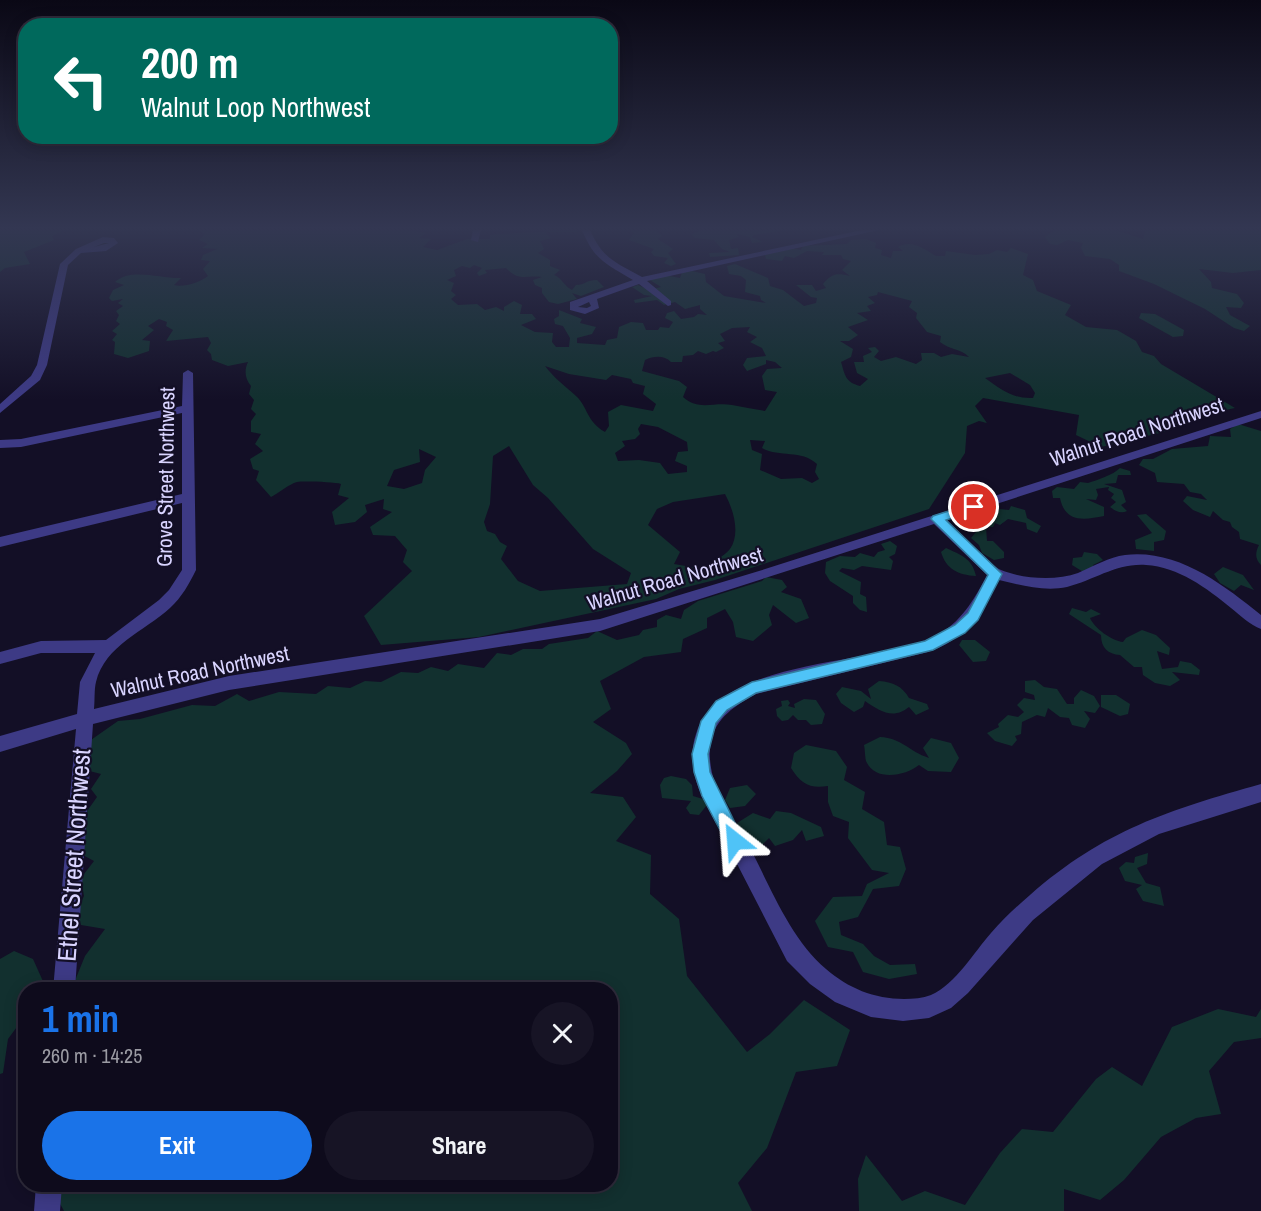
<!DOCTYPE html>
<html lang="en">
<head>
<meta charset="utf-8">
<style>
	:root { --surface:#0e0b1c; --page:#171425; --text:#f1f3f6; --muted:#9b9ba3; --line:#2e2b3b; --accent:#1a73e8 }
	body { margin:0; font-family:"Archivo Narrow",sans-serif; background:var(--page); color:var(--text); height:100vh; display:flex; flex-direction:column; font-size:22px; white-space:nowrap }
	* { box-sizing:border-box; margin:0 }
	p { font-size:20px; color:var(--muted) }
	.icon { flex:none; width:33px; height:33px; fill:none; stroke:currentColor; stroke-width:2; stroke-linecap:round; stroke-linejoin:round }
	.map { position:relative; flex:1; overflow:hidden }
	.side { position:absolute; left:18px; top:982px; width:600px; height:210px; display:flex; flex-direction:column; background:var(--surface); border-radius:24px; box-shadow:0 3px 15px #0003,0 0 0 2px var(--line) }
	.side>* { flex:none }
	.top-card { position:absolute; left:18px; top:18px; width:600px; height:126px; border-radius:24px; box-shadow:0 3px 15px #0003,0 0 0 2px var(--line); background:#00695c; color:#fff; overflow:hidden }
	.pin { position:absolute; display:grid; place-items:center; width:51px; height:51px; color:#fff; margin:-26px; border:3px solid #fff; border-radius:50%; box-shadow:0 2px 6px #0007 }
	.me { position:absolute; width:66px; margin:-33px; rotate:332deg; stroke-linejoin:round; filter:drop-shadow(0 0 4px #0008) }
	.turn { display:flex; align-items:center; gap:21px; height:126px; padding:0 24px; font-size:27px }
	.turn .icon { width:78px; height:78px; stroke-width:2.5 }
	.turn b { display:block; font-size:42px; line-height:51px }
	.round { display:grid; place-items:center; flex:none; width:63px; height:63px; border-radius:32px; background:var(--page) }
	.overview { display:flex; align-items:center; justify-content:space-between; height:102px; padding:0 24px }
	h1 { font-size:36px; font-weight:700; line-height:45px; color:var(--accent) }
	.cta { display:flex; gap:12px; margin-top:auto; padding:12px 24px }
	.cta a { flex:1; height:69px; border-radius:36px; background:var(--accent); color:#fff; font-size:24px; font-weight:700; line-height:69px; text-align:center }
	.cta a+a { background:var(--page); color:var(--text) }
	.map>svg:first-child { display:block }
	.green { fill:#12302f; fill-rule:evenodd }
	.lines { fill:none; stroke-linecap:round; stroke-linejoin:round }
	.minor { fill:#3d3a85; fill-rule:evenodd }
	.route { fill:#4fc3f7; stroke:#337fa1; stroke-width:1.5 }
	.labels { text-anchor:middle; stroke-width:4.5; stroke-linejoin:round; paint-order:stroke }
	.street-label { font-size:21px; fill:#d9d4ff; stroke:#130f26 }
	.near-street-label { font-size:26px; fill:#d9d4ff; stroke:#130f26 }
</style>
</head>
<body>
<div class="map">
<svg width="1261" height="1211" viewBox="0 0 1261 1211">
	<rect width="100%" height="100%" fill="#130f26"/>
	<path class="green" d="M0,230H65L52,236L54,240L24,252L30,264L5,268L0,272Z
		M199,230H409L426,233L419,238L431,239L423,247L437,250L467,239H490V235L498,234L576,230L578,232H545L551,238L540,241L544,249L538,253L550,260V266L560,270L554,275C562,278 564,286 572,290L576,285C585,285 586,280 597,280L604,287L581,296L572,293L577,299L558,304L549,302L542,293V288L535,285L533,280L542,277C526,275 519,282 506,268L485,270L487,273L479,276L477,273L482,268L474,265L470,268L462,266L454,270L456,276L447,280L454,283L451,291L456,295L451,299L458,305L477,304L485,310L496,307L504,311V307L514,301L522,305L520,314H532L536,319L521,325L535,332L553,333L552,342L556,347H569L570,338L563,326L555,324L554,319L559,316V310L582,319L580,323L596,327L592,334L577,338V343L605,345L607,340L617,338L619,327L631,322L643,323L646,330H658L660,327L669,328L673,322L665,318L667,313L674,311L681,319L694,317L698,314L707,315L700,309V305L685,309L675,302L664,305L657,300L635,303L634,300L652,296L644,295L632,287L638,285L649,290L661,287L650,280L664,275L680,278L682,272L692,271L705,274L706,282L724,296L766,303L761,300L760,296L745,292L746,280L741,276L729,274L727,266L735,264L768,278L770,286L783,290L804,306L816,303L817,298L811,297L796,285H812L816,291L826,288L823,284C832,273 837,273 850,276L842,270L851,261L843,259L841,255H822L824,252L807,251L794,258L785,256L782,261L766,259L765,255L791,248L801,250L803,246L847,244L851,240L866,239L876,243L875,248L882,250L881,255L891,258L893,251H903L898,247C912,239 924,249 936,256H945L946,251L975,255L989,254L997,250L1007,252L1011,248L1028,254L1023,275L1033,280L1037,291L1071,305L1065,315L1086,327L1117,330L1136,341L1142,352L1154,356L1161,364L1235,408L1193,417L1164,432L1101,447L1076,435L1079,415L983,398L975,406L987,423L979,421L967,426L965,453L929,509L715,580L679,589L656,599L479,637L381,645L364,616L412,571L403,562L407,550L395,536L373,535L370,527L392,512L383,509L384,499L365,505L367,512L355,522L335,525L332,512L349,498L338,495L341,484C334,482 304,481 297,482C289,484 279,493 271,497L256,480L259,471L253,469L250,459L263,451L255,444L261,434L251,432V421L256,414L251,409L254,400L249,394L251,386C245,379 244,370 248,362L228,366L212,360L211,354L207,350L211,343L208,337L166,341L173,330L166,326L167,322L159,319L148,326L154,330L142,340L150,341L149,351L128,358L114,354L115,342L112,340L117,334L112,331L120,324L116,321L119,315L116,311L123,306L118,303L123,299L112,301L109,298L113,290L124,285L115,282C131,267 162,279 181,278L174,285C183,288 201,282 208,276L203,269L210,261L201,260L203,255L217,249L202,248L208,244L199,240L205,234ZM878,292L912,301L909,307L917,313L916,318L927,332L941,336L940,342C950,350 960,348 969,357L952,354L941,357L934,353H921L922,360L916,364L896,357L881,361L874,357L879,351L875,347L868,348L872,352L863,356L864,362H854L857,373L868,379L860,386C845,382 845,375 841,362L851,357L853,349L840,341H849L858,335L848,327L868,320L857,313L871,311L867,306L875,303L868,297L877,295ZM750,327L747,332L757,337L750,342L762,348L766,356L747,358L743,365L747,371L766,364V360L775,362L782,368L767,369L762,376L765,390L777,392L765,411C754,409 743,407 732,405C713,402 698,411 683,397L687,387L679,381L642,371L645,360C654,356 664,355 671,362H682L683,356L693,355L698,351L706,354L713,351L716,352L724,348L718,343L725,341L720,334L732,328ZM545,366L569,374L606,380L612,375L631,379L633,383L645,386L643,394L656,404L653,411L621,405L608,412L609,426L605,432C586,421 588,407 576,396C565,386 554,378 545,366ZM1010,373L1030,385L1035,393L1033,398C1012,399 1001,389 985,378ZM641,424L658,427L687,442L688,451L678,452L675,461L687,466V472L668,474L660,463L639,460L618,461L615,453L625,446L622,441L635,439L640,434L638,429ZM750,440L765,441L762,448C780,458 801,449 817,464L815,472L819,479L812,483L802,478L781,479L760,470L762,454L752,450ZM509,446L533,485L548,498L593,549L631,573L627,584L540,591L518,581L501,559L507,546L500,542L495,534L487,531L484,522L490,504L493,456ZM419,449L436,457L425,470L422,483L404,489L387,486L394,470L420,462ZM725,494C733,509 741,533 730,549C725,556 710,563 703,569L674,564L680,552L648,525L657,509L673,502Z
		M628,230H656L662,236L658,239L673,249L668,253L676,264L671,266L664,263L668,258L654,256L651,252L654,249L629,240L634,233Z
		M701,230H785L754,235L752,237L763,242L752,243L750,237L737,234L739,237L729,240L731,249L738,248L739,255L710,257L709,253L730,252L722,249L714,240L695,238L691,234Z
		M1055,230H1115L1143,239L1145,231L1149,230H1261V270L1233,273L1199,269L1211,282L1212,288L1237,294L1244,303L1241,308L1226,307L1230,315L1250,326L1244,331L1234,328L1205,309L1154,284L1119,271V265L1110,259L1085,256L1081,248L1083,243L1068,240L1057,245L1050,244L1045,237Z
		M1141,313L1155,314L1184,330L1183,336L1173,337L1139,318Z
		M1238,424L1261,431V565C1255,559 1255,553 1259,545L1240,539L1239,532L1232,527L1230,522L1223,520L1213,511L1210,517L1193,510L1183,501L1187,496L1207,500L1201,494L1190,492L1184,484L1157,482L1155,473L1139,465L1143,459H1153L1172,449L1208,446L1210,436L1231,437L1230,429Z
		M1120,468L1130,471L1131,475H1118L1116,483L1104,484L1122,490L1126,502L1121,505L1127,511C1121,514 1115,511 1110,507L1116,502L1111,498L1114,494L1108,490L1109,487L1096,489L1098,495L1096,500L1086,499L1104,507V516C1084,520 1065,523 1060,498H1053L1052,491L1057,487L1074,489L1080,482L1088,483C1097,480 1113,475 1120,468Z
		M1011,506L1025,510L1027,518L1041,526L1037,533L1027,529L1026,523L1008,519L1000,525L995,523L993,527H986L987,541H993L1004,552V558L994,560L982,553L979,545L971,538L976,532L973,527L980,523L979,519L988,518L989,514H997L999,509L1009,510Z
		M1146,514L1166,531L1164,540L1154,542V551L1136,549L1135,540L1152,533L1137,515Z
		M890,541L897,546L895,554L889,557L893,561L891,570L862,566L854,570L842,568L839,571L861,582L860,594L866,597L867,612L860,610L853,603V596L830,581L825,573L826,562L840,556L855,557L860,553L874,557L878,552L885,550L881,544Z
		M946,548C961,555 972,558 976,576C958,575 946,569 941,552Z
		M1084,552L1097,554L1103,560L1093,565L1095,569L1085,573L1072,565L1073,558L1082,557Z
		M1223,567L1243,575L1254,590L1241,585L1234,591L1220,583L1214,574Z
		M766,577L782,580L787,587L781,592L801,599L809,618L796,623L773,605L769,615L772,625L753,641L736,637L733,622L725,609L707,618V628L683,639L681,652L644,657L600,681L611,709L593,722L626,743L632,754L617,771L590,793L623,797L636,817L616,841L651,855L650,894L679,919L687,976L747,1052L770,1034L804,1000L850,1030L837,1066L796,1072L767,1148L738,1183L752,1211H64L57,1198V1185H610V990H67L74,983L85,956L105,929L81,925L75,915L84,896L81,878L94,861L81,854L85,814L97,797L91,789L101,774L78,768L88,742L118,721L140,719L192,705L215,706L237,694L249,701L279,692L316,694L328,686L350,688L365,681L381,682L401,672L418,673L431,667L448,671L458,664L484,668L497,653L511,655L523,649H542L549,644L588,638L597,631L617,640L639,635L643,630L657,627V620L666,615L681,619L684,610L698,601L762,581Z
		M1072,608L1086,612L1091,609L1101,614L1090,618C1094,628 1112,641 1123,642L1126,638L1142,630L1156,635L1170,648L1169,655L1157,651L1162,669L1178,667L1180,661L1191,663L1200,670L1199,675L1172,672L1180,680L1170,686L1155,683L1143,675L1142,667H1134L1120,655C1108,654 1101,648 1101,635L1069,614Z
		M962,640H975L990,652L986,661L973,662L959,645Z
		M1035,680L1044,687L1057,689L1067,704H1074V698L1081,690L1094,696L1100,706L1095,713L1084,711L1090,719L1085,728L1072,725L1069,718L1060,717L1048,708L1045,717L1037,715L1022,722L1021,734L1015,736L1017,740L1012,746L995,741L987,733L999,727L998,724L1008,715L1018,717L1024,712L1017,705L1024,698L1035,700L1034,695L1025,692V681Z
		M879,681C893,682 902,686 909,698L927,704L929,709L916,715L909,707C893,720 880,711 865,701L863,707L854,712L841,703L836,694L842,687L861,691L871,699L868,689Z
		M1101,695H1116L1130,704L1128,714L1120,716L1101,707Z
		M804,699L816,700L825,714L822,724L811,725L806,720H798L793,715L788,720L782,721L777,716L776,709L782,706L781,701L788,700L790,703L788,706L795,708L794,704Z
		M880,737C902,738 908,751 929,758L923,748L931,738L951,743L959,758L951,772L928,771L919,765C905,776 875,782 866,761C865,757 865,750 864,745Z
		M806,745L836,751L847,767L844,780L865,792L862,809L884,822L887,845L900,847L906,869L899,886L873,889L858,917L839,922L841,935L863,944L874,956L890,965L915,964L917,974L889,979L863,972L853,952L828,947L815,921L833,897L862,896L867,884L889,873L872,870L848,838L849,822L833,816L828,802V786C810,789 801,784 791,768L794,753Z
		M671,776L686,779L692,785L693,796L703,799L707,805L699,815L690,814L686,808L691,801L662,798L660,785L664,778Z
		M747,785L756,794L745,806L730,808L725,800L730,788Z
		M776,811L791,813L821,827L824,836L806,841L802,830L793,840L775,846L769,838L760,847L743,841L737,823L753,813L770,819Z
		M1148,853L1147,864L1137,868L1146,883L1160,887L1164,906L1143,901L1136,889L1142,885L1125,881L1119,868L1126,862L1134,863L1135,857Z
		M14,951L33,959L46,988L26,990L25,1016L8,1039L3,1073L0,1074V959Z
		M1218,1009L1256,1017L1261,1009V1038L1234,1042L1209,1071L1221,1114L1196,1118L1161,1137L1124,1180L1100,1200L1064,1189V1211H859L858,1179L866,1155L902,1201L925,1191L965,1205L1000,1153L1022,1129L1053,1132L1096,1079L1112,1067L1142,1086L1172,1027Z"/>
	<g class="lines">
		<path class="minor" d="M473,230H481L478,242L471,240Z
			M582,230H590C603,259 615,262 642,277L862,230H879L647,281L671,301V305L668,306L639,284L597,299L599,308L585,314L570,310V302L633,280C605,263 595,261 582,230ZM589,302L591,306L587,308L578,307Z
			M103,237L114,238L118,243L106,251L81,253L68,265L47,365L40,380L0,413V404L31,376L37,365L60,264L76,249ZM104,243H109L94,247Z
			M188,370L193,373L196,570C189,584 182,597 170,608C145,631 105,645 96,682C94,690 95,700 94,709L229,676L600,619L759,571L1261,411V418L947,520C959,531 989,565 1001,570C1023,579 1056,581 1078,573C1094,566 1109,557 1125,555C1178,549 1222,584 1261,615V629C1250,625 1240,615 1231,608C1207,588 1178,567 1146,565C1116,563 1095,580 1067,587C1044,592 1021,585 999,580C982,613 965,640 928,652L756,694C736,705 715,718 711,742C708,756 711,773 716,786C724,807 738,827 749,846C771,888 790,938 826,969C848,988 874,999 904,999C913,999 923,998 931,995C956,984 974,952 991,933C1003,919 1016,907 1030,895C1104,830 1169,810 1261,784V802L1159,834L1102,864L1033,920L968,993L951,1008L929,1018L903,1021L871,1017L835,1002L810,984L787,961L702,796C693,777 689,754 696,734C719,657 872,667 935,636C961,623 974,600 987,575L934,524L600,631L229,690L93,724L75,990H53L76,729L0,752V736L77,714L80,682L95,653H41L0,664V652L41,641L106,640L159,600L169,590L182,570V503L0,547V537L182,494V413L21,447L0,448V440L21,439L182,406L183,373Z
			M36,1185H62L60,1211H34Z"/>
	</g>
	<linearGradient id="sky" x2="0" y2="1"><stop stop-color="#0a0815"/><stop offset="0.57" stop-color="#333752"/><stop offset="1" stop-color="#333752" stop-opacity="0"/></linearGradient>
	<rect width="1261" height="400" fill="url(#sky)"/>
	<path class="route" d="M974,503L980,507L978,510L946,520L1002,574L978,620L965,633L933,650L756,693L727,710L716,723L708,754L710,772L744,841L741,847L735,849L729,847L702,796L694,772L692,754L701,721L716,701L752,682L925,641L955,625L968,613L988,575L931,519L933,516Z"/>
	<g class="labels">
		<g class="street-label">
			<text transform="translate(1137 432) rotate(-18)" y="7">Walnut Road Northwest</text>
			<text transform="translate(166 477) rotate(-89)" y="7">Grove Street Northwest</text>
			<text transform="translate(675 579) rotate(-16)" y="7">Walnut Road Northwest</text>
			<text transform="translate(200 672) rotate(-12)" y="7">Walnut Road Northwest</text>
		</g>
		<g class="near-street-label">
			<text transform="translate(74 855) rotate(-86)" y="9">Ethel Street Northwest</text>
		</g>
	</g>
</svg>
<div class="pin" style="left:974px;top:507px;background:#d93025"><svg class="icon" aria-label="arrive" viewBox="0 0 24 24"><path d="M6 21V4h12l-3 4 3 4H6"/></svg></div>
<svg class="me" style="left:735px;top:841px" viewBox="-20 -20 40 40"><path d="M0-17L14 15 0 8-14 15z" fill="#4fc3f7" stroke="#fff" stroke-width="4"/></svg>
<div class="top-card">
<div class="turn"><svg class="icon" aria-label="left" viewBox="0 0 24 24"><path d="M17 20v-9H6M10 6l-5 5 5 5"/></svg><div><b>200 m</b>Walnut Loop Northwest</div></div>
</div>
<section class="side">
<div class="overview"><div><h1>1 min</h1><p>260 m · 14:25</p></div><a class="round"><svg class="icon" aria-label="close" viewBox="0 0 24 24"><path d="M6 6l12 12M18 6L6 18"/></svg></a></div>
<div class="cta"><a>Exit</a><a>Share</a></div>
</section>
</div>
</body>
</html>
